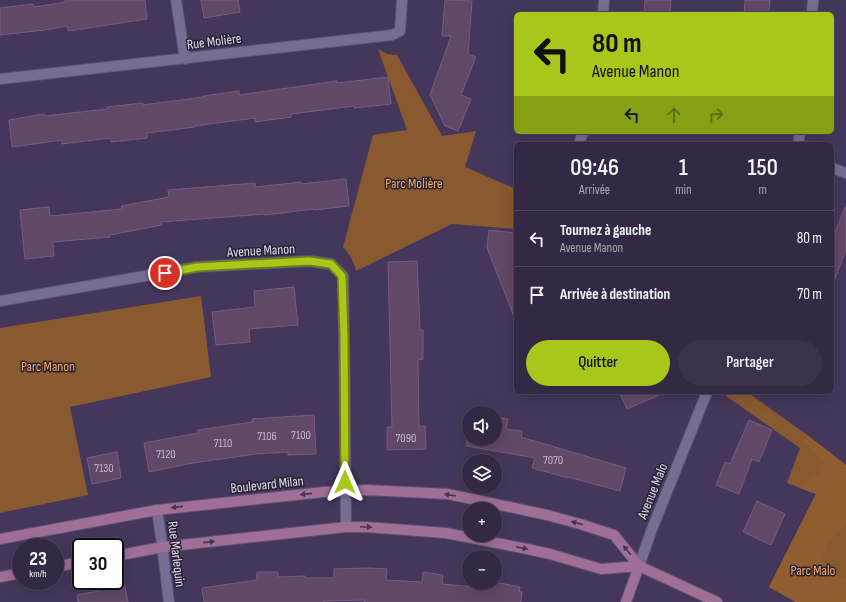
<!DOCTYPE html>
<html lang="fr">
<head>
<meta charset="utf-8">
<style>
	:root { --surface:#332944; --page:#3b314b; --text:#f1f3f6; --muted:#a9a6b2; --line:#4e455d; --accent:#a9c71a }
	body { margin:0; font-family:"Sofia Sans Condensed",sans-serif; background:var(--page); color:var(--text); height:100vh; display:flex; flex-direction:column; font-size:15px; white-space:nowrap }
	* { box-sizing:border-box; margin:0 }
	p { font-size:13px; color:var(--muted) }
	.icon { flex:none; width:22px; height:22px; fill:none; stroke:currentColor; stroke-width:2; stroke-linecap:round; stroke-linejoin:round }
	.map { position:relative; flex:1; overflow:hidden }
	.panel { position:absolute; left:514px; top:142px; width:320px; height:252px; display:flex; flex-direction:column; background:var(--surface); border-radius:6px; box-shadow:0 4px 16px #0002,0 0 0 1px var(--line) }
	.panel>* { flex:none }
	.top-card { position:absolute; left:514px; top:12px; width:320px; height:122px; border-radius:6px; box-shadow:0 4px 16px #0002,0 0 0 1px var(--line); background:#a9c71a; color:#111; overflow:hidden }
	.fabs { position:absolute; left:462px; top:406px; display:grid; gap:8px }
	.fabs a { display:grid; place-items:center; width:40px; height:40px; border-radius:50%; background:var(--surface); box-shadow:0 4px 16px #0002,0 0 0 1px var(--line); font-size:20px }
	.speed { position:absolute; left:12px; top:538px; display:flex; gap:8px; font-size:20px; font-weight:700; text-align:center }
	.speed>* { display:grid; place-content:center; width:52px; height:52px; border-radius:50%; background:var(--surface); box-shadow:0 4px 16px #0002,0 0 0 1px var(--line); line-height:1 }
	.speed small { font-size:10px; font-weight:400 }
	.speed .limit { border:2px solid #111; border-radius:6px; background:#fff; color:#111 }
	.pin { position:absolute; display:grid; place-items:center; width:34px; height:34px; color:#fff; margin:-17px; border:2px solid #fff; border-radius:50%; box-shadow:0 1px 4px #0007 }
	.me { position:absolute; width:44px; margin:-22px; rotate:0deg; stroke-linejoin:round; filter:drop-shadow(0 0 3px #0008) }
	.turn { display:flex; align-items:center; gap:14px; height:84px; padding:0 12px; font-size:18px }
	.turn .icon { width:52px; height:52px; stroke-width:2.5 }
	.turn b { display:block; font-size:28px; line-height:34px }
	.lanes { display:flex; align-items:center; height:38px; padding:0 12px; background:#0003; justify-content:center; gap:20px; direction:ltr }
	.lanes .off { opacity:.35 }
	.eta { display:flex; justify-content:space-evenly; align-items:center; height:68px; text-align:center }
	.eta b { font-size:24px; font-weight:600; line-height:28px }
	.button { display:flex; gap:8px; margin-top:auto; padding:8px 12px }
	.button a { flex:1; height:46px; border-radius:24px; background:var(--accent); color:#111; font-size:16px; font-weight:600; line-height:46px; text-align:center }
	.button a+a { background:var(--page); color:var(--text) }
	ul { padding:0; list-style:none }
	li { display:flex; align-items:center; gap:12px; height:56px; padding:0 12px; border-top:1px solid var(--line) }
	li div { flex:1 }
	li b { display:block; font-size:15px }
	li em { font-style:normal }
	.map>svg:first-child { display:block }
	.green { fill:#895930 }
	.forest { fill:#905d30 }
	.building { fill:#624868; stroke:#775c7d }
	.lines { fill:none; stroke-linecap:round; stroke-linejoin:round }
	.street-casing { stroke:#5e5271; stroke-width:12 }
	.secondary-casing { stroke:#5e5271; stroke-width:12 }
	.street { stroke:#796c93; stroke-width:10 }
	.secondary { stroke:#9f6f98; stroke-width:10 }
	.oneway { fill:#46364c }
	.route-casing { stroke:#6e8111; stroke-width:10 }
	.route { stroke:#a9c71a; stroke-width:7 }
	.labels { text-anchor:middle; stroke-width:3; stroke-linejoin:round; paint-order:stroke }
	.number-label { font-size:12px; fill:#c0b5ce }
	.street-label { font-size:14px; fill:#e0d9f0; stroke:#282333 }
	.park-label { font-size:14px; fill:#f7ac6b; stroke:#282333 }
</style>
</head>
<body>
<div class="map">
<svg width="846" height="602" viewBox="0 0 846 602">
	<rect width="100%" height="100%" fill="#44375b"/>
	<path class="green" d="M378,49L387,54L397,55L442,136L476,131L465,167L516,189V229L452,224L356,271C353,260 351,256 343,247L373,135L407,130Z
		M201,296L211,377L70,407L88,495L0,513V328Z
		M727,392H747L806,434L846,465V602H796L769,587L816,494L787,483L800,448L726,396Z"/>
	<path class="forest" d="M806,434L846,465V525L838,531L829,543L822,559V567L828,574L836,578H846V602H796L769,587L816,494L800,488L811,477L822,473L824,463L804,440Z"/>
	<path class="building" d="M65,0H145L147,19L68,31L67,26L45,30L0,35V8L33,4L34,7L66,2Z
		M201,0H238L240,12L204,18Z
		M445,0L472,1L468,54L476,57L461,95L471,99L458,131L445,126L430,95L451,36H442Z
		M645,0H671L670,14H644Z
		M745,0H770L769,14H744Z
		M388,77L391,104L354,108V106L291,114V117L255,122V118L194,126L195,127L147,133V138L111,142L110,138L62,144V140L12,147L9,120L44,114L45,116L107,109V107L143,103V105L203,97V96L239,91V95L337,81V83Z
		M346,179L349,206L314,210V209L265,215V214L161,222L162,225L110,235V237L53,242L54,256L25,259L20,210L49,207L50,216L122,209L121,206L169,197L168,190L255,183V187L301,182V184Z
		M845,207H846V250L833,284L832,283V240Z
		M489,230L516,233V319H515L487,248Z
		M417,261L420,330H423V359L418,360L419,426H425L426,449L387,450V427H392L388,262Z
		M294,287L298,325L249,329L250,342L216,345L212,312L255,307L254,291Z
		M619,392H666L627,409Z
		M314,415L316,454L288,455V452L255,454L193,463L149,472L144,443L198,433V430L253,422L252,419Z
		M495,417L508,419L506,429L522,431L521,437L626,468L620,491L568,477V478L532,468L535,458L466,446L469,431V439H495Z
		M749,420L772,430L759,462L752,459L739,494L716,485L725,462L730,464Z
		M117,452L121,478L92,484L87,458Z
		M757,501L785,514L771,545L743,532Z
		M369,568L387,569L386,580L422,582L423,572L443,575L442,584L484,588L485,583H500L520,587L519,592H522L521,602H364L365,600L324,601V602H204L202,588L257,580V572H278V577L305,576V578H334V569Z
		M125,586L128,602H78L77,595Z"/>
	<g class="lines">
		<g class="street-casing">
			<path id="street" d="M176,0L185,59
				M603,14L604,0
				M812,14L813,0
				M0,79L392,35L400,31L402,0
				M579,144L583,132
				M798,144L800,132
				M832,168L846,173
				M0,301L197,267L309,261L331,264L343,276L344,335L346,527
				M157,510C162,540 165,571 169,602
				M639,566L652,529L707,392"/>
		</g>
		<g class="secondary-casing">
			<path id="secondary" d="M0,539L157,510L324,492L367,490L448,494L547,515L580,524L614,535L639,566L717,602
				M115,556L163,547L346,527H366L446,533L532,550L550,554L601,569L639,566
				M55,567L81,562
				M0,577L21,573
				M626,602L639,566"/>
		</g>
		<use href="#street" class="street"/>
		<use href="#secondary" class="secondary"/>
	</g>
	<defs><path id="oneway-solid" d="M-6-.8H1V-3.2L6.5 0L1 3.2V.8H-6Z"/></defs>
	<g class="oneway">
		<use href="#oneway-solid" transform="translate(306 494) rotate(174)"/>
		<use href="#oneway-solid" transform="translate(450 495) rotate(-171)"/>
		<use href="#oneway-solid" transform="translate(177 507) rotate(174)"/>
		<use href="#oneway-solid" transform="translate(577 523) rotate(-165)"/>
		<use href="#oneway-solid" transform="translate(366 527) rotate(3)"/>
		<use href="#oneway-solid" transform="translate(209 542) rotate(-6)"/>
		<use href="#oneway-solid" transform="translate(522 548) rotate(11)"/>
		<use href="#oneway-solid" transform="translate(627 550) rotate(-128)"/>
	</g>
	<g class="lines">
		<g class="route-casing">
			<path id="route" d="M165,273L197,267L309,261L331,264L342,276L344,336L345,482"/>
		</g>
		<use href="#route" class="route"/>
	</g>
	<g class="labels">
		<g class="number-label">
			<text x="301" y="439">7100</text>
			<text x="267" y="440">7106</text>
			<text x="406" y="442">7090</text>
			<text x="223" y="447">7110</text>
			<text x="166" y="458">7120</text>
			<text x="553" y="464">7070</text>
			<text x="104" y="472">7130</text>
		</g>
		<g class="street-label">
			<text transform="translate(214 41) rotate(-7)" y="5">Rue Molière</text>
			<text transform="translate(261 250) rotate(-3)" y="5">Avenue Manon</text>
			<text transform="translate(267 484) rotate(-6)" y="5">Boulevard Milan</text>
			<text transform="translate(652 491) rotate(-68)" y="5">Avenue Malo</text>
			<text transform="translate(177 554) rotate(83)" y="5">Rue Marlequin</text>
		</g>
		<g class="park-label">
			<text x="414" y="188">Parc Molière</text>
			<text x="48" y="371">Parc Manon</text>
			<text x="813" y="575">Parc Malo</text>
		</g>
	</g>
</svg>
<div class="fabs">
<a><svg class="icon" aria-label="sound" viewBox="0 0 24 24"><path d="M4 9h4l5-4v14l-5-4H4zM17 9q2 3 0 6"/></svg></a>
<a><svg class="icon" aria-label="layers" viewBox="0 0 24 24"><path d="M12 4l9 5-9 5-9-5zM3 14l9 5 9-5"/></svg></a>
<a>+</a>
<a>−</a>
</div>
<div class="speed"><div>23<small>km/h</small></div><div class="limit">30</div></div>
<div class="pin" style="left:165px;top:273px;background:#d93025"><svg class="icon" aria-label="arrive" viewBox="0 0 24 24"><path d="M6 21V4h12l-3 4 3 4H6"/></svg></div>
<svg class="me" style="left:345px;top:482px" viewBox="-20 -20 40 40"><path d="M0-17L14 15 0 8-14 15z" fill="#a9c71a" stroke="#fff" stroke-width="4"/></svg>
<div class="top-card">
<div class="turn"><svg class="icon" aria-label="left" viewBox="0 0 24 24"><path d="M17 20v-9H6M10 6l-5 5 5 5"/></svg><div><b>80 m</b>Avenue Manon</div></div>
<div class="lanes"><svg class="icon" aria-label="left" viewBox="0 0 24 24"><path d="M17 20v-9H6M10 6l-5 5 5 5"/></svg><svg class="icon off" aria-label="ahead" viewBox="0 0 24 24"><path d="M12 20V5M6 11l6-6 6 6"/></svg><svg class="icon off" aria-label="right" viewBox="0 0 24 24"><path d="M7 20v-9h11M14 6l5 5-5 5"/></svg></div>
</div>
<section class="panel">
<div class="eta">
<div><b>09:46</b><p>Arrivée</p></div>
<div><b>1</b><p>min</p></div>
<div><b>150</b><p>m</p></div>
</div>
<ul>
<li><svg class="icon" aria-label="left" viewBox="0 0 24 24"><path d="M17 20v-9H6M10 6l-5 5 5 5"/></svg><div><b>Tournez à gauche</b><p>Avenue Manon</p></div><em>80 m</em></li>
<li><svg class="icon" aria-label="arrive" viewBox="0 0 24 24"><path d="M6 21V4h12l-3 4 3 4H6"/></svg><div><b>Arrivée à destination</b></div><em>70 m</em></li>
</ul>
<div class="button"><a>Quitter</a><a>Partager</a></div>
</section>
</div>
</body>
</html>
